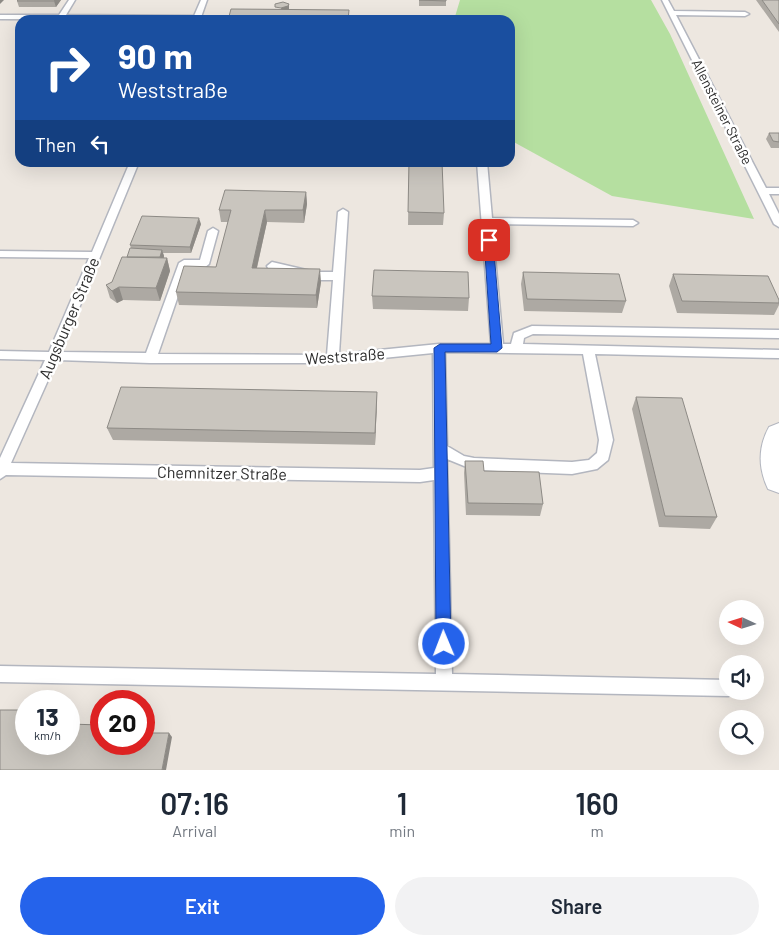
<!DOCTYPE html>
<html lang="en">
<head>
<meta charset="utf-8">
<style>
	:root { --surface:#fff; --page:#f2f2f3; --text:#1f2937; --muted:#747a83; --accent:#2563eb }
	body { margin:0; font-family:Barlow,sans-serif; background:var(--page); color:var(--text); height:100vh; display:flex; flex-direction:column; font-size:19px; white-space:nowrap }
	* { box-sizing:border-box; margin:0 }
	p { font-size:16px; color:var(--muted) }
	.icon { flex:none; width:28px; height:28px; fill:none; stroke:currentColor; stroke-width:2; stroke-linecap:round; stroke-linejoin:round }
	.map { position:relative; height:770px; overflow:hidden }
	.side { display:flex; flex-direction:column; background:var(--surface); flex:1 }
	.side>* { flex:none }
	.banner { position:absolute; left:15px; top:15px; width:500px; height:152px; border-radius:15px; box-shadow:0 5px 20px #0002; background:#1a4fa0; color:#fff; overflow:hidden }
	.needle { width:32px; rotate:274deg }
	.tools { position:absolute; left:719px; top:600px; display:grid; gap:10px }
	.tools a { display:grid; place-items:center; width:45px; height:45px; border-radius:50%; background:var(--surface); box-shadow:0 5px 20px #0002; font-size:25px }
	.speed { position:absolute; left:15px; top:690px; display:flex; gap:10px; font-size:25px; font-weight:700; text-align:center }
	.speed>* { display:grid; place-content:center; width:65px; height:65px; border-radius:50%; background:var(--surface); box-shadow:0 5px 20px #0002; line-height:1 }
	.speed small { font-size:12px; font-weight:400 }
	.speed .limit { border:8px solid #d22; background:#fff; color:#111 }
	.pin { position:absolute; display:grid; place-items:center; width:42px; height:42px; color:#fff; margin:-21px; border-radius:10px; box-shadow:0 2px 8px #0006 }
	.me { position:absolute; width:55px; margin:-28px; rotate:359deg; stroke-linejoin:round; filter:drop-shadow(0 0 4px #0008) }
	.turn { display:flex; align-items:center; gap:18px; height:105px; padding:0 20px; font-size:22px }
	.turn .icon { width:65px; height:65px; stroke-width:2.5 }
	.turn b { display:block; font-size:35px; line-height:42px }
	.then { display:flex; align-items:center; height:48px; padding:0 20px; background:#0003; gap:10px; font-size:19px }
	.eta { display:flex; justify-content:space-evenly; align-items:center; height:85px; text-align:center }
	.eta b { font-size:30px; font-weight:600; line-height:35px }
	.primary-button { display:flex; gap:10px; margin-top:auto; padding:10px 20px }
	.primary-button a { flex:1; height:58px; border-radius:30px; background:var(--accent); color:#fff; font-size:20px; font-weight:600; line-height:58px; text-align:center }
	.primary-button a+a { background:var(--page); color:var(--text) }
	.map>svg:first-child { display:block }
	.green { fill:#b5dfa0 }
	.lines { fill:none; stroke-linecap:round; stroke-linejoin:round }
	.lane-casing { stroke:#b3b6bf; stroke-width:3 }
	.secondary-casing { stroke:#b3b6bf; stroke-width:2 }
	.lane { fill:#fff; fill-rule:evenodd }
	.secondary { fill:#fff; fill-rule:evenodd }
	.wall { fill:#ada9a3 }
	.shaded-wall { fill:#8d8a85 }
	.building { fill:#c9c5be; stroke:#8d8a85 }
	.route { fill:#2563eb; stroke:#184099 }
	.labels { text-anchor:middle; stroke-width:5; stroke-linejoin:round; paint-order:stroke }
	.far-street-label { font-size:14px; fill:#2c2c2c; stroke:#fff }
	.street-label { font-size:16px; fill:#2c2c2c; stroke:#fff }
</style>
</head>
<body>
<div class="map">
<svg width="779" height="770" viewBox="0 0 779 770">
	<rect width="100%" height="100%" fill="#ede7e0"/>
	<path class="green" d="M460,0H651L670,34L754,219L612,196L510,140V20H454Z"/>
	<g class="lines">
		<g class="lane-casing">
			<path id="lane" d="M69,0H75L66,15L194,16L201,0H207L200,20L0,19V15H59Z
				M662,0H668L674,11L745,12L749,14L745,16L676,15L766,188H779V194H769L779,214V227L774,224Z
				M130,162H139L61,352L146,353L179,263L184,260H200L208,231L213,228L218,231L209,264L204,268L188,267L158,354L327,355L333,280H315L268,268L267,266L272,262L315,272H333L338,212L343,209L348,212L339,354L439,344H491L477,162H487L492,218L633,220L638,223L633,226L492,224L503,344H511L514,333L532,326L779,330V338L533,334L524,338L523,344L779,350V358L595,354L613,440L608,460L597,469L572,474L474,470L447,459L452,674L728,680V691H735L734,694L728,696L0,682V666L436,674L434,480L420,482L6,475L0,479V458L45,360L0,359V351L49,352L89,258L0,257V251L92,252ZM445,352L583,354L599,440L597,453L589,460L572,462L474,458L464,456L447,446ZM433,353L434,468L420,470L11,463L57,360L150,363H333Z"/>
		</g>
		<g class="secondary-casing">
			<path id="secondary" d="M779,423V493L768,489C758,468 758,447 769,427Z"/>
		</g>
		<use href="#lane" class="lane"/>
		<use href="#secondary" class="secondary"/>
	</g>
	<path class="wall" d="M61,0L56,7H19L17,1Z
		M419,0H446V6H419Z
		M756,0H779V32Z
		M769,133H779V148H771L766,139Z
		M409,162L444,213L443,225H408Z
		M306,192L307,204L304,223L267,222L257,268L321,282L317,308L179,305L176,292L216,267L228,222H221L219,210Z
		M201,224L191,253H163L164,256V258H167L170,271L160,301L123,300L117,303L110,298L106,285L112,282L127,257L131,248L130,245Z
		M523,272L626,301L622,313L524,311L521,284Z
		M673,274L779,300V305L774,315L677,313L669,286Z
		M372,296L469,298L468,311L373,309Z
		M377,392L375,445L113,440L107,428Z
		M636,397L717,517L710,529L659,527L632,409Z
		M465,461L543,504L540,516L466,515L464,473Z"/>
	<path class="shaded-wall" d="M0,0H4L0,4Z
		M55,0H61L56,7L54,1Z
		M289,4V9L282,14L281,8Z
		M306,192L307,204L304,223L303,210Z
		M265,210L267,222L254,280L252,268Z
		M199,218L201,224L191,253L190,247Z
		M162,250L164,256L162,263L160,257Z
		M167,258L170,271L160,301L156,288Z
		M320,269L321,282L317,308L316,295Z
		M119,287L123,300L117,303L112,291Z
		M377,392V404L375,445V433Z
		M69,710L73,715L70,729L69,728Z
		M169,733L172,737L166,770H162Z"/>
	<path class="building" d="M18,0H55L54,1H17Z
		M419,0H446V1Z
		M762,0H779V24Z
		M283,2L289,4L288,6L281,8L275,7V4Z
		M231,9L349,10L348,20H228Z
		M769,133H779V142L773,141Z
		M409,162H442L444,213L408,212Z
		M225,190L306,192L303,210H265L252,268L320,269L316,295L176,292L184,266L216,267L231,210H219Z
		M142,216L199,218L190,247L130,245Z
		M130,248L162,250L160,257H127Z
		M122,257L167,258L156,288L119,287L112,291L106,285L112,282Z
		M374,270L468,272L469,298L372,296Z
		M523,272L619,274L626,301L527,299Z
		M673,274L768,276L779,300V303L682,301Z
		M121,387L377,392L375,433L107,428Z
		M636,397L682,398L717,517L665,516Z
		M465,461H483L484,471L539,472L543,504L468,503Z
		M0,710H26V744H69V724L101,725V744H144V733H169L162,770H0Z"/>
	<path class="route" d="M489,237L493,240L502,348L497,352H445L451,644L449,650L444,652L439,650L436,644L434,348L440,344H491L484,240Z"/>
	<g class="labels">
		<g class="far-street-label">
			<text transform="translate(722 112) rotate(63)" y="5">Allensteiner Straße</text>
		</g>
		<g class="street-label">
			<text transform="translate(69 318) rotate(-67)" y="6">Augsburger Straße</text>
			<text transform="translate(345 356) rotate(-4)" y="6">Weststraße</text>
			<text transform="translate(222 473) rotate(1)" y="6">Chemnitzer Straße</text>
		</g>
	</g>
</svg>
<div class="tools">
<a><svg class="needle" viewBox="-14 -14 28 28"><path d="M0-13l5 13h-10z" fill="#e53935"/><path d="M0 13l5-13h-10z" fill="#747a83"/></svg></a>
<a><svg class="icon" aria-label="sound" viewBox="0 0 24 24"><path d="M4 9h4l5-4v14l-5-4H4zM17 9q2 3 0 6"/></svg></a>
<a><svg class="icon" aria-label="search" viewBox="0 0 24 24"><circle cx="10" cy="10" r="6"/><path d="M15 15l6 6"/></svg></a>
</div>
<div class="speed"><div>13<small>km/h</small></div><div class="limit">20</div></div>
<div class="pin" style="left:489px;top:240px;background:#d93025"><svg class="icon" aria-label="arrive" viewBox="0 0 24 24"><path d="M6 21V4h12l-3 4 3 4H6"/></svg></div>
<svg class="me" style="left:444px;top:644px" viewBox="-20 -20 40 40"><circle r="17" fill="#2563eb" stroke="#fff" stroke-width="3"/><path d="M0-11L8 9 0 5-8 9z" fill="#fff"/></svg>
<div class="banner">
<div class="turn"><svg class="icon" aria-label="right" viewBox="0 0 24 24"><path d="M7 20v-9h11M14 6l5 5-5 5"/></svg><div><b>90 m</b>Weststraße</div></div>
<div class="then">Then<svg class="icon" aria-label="left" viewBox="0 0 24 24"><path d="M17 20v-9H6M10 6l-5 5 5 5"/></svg></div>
</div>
</div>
<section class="side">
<div class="eta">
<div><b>07:16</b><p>Arrival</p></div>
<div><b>1</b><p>min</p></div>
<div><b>160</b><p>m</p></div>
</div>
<div class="primary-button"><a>Exit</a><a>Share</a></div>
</section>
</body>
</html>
